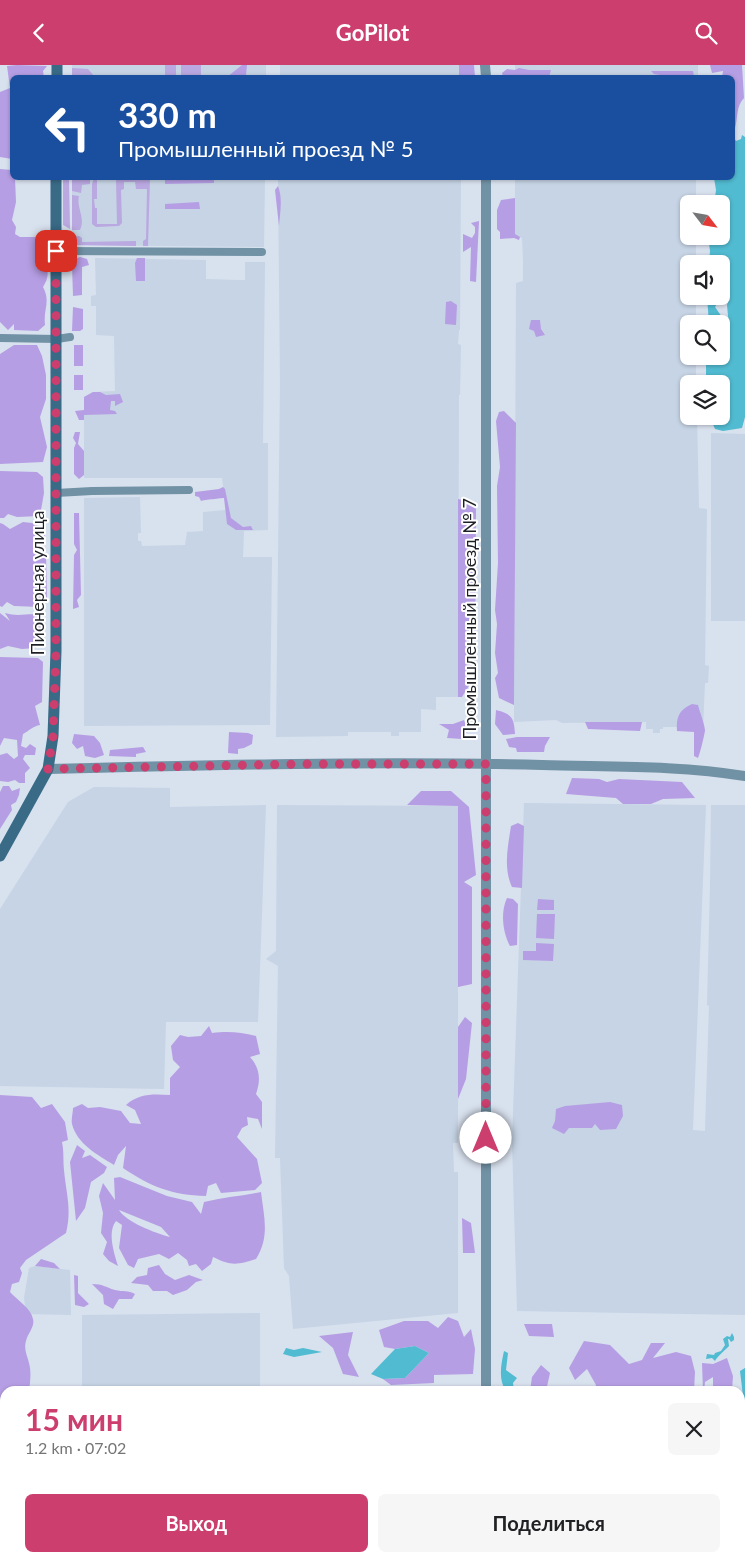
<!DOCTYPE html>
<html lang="ru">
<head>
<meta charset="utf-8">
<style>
	:root { --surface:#fff; --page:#f6f6f6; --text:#202124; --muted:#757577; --accent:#cb3e6e }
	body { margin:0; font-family:Lato,sans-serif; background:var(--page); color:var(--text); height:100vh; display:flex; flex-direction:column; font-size:19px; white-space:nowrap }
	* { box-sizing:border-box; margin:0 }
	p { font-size:16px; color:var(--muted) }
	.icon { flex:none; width:28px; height:28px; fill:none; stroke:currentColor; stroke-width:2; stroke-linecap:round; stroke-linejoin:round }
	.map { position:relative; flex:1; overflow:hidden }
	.panel { position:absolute; left:0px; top:1321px; width:745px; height:176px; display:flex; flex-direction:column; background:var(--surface); border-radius:15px 15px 0 0; box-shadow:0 1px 4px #0004 }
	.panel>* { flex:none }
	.guide { position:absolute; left:10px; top:10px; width:725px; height:105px; border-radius:8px; box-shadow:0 1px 4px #0004; background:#1a4fa0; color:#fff; overflow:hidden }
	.needle { width:32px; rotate:121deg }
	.fabs { position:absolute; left:680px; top:130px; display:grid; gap:10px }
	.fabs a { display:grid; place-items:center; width:50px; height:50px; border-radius:8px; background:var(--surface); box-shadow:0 1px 4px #0004; font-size:25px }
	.pin { position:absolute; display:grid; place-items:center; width:42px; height:42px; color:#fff; margin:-21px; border-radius:10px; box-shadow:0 2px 8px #0006 }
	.me { position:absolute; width:55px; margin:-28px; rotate:0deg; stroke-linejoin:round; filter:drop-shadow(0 0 4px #0008) }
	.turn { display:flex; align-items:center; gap:18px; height:105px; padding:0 25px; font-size:22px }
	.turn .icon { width:65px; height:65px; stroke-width:2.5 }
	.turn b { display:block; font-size:35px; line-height:42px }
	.round { display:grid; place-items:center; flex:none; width:52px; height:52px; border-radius:8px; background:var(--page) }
	.summary { display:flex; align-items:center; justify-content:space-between; height:85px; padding:0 25px }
	h1 { font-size:30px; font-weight:700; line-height:38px; color:var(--accent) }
	.primary-button { display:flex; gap:10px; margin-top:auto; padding:10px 25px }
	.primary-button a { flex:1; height:58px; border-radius:8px; background:var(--accent); color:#fff; font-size:20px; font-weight:700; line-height:58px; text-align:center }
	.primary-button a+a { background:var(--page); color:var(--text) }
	header { display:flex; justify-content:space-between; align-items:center; height:65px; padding:0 25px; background:var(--accent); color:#fff; font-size:22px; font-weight:700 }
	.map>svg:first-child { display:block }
	.built { fill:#c6d4e5 }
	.green { fill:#baa8e0; fill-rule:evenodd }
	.forest { fill:#b69ee4; fill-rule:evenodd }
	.water { fill:#51bbd1 }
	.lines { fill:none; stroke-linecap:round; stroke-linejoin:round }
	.minor { stroke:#7191a4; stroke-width:8 }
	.tertiary { stroke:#7191a4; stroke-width:10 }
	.secondary { stroke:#396a86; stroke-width:11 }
	.route { stroke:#cb3e6e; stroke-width:9; stroke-dasharray:0 16.2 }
	.labels { text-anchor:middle; stroke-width:4; stroke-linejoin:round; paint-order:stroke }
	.street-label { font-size:18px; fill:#1d2025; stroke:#fff }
</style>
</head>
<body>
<header><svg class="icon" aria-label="back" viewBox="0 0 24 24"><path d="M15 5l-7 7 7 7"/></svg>GoPilot<svg class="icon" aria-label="search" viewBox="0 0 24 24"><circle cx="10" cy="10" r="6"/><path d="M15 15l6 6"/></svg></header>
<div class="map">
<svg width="745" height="1497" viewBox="0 0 745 1497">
	<rect width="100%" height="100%" fill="#d8e1ee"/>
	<path class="built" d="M72,0H266V12H72Z
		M280,0H459V12H280Z
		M515,0H698V12H515Z
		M72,113H265L264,182L72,180Z
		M278,113H461L460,265H459L458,279L461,280L460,330H459L458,632H436V645L421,644V667H399V671H391V667H348V671L276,672L280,317Z
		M515,113H696V139H689V171H696V199H689V231H696V259H689V291H696V319H689V351H697L699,443L707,444L705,600L709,601L708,618H705L703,663L677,666V662H663V664H660V668H653V664H646V657L562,658L556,655L514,657L516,218L523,216V194L522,173L515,170Z
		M95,193L206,195V214L238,215H245V197H265L263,378H268V465L244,466L243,492H272L270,660L84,661V433L140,432L141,468H138V476H141L142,481L185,480L187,467L203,466V447L226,445L222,413H84V332L93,327L115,326L114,271L96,270V241H91V231L96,230Z
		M711,368L745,369V556H711Z
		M94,722L170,723V742L266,740L258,957H166L164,1024L0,1021V844L68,737Z
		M524,738L706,740L693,1065L705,1066L709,941L707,940L710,822L711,740H745V1250L517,1246L512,1077Z
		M277,740L458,741V1078H453L454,1107H458V1248L293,1264L289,1211L284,1203L280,1093H275L278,901L266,894L276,886Z
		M35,1201L70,1205L71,1250L26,1249L24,1233L29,1203Z
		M260,1248V1326H82V1250Z
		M439,1323L461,1324V1326H304Z
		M0,1393L5,1397V1492L21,1493V1497H0Z
		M90,1492L265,1493V1497H90Z
		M276,1493L456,1492L458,1493V1497H276Z"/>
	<path class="green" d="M165,0H176V11H165Z
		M181,0H201V12L181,11Z
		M72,3L88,4L95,12H72Z
		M63,113H69L70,164L63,160Z
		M72,113H90V119L82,120L81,128L72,126Z
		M94,113H150L148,181H143V176L146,174L147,124H136L135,117H124V124L121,125L122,158L119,161L96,162L92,159V119ZM97,115H116L117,159H97V143H95L94,134H97Z
		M72,130L79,131C76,143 86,153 80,165H72Z
		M79,171L82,173V177L136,176V181L72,180V172Z"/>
	<path class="forest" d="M17,0L47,1L43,6L44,12H12V94L0,92V27L10,23L7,1Z
		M242,0H247L246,10H249V12H227Z
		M459,0H474L475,12H459Z
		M710,0H742L744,33C736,41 738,53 735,63H732V12H722L723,6L712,8Z
		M519,3L529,5H551L549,12H503L502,8L507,4L515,5Z
		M651,6H693L694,11L673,12L654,9Z
		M0,104L12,105V112L15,113L16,137L12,155L16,162L15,169L20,172H45L46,177L42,185L46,189L44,197C50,206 48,214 43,222C51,237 43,244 45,260L38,266L14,265V259L8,265L0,257Z
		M165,113H214V118L165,119Z
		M278,121C283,134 280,147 279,161L275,125Z
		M515,133V169L520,172L519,175L514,173L500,174V167L497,164V145L501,135Z
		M199,137L200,144H165V139Z
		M479,156L476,217L470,216L471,182L463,187V169L472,173L475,168V162L471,158Z
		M80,192L87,194L89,200L82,202V230L73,231L72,201L75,194Z
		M137,193H145V216H136L135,198Z
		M451,236L457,240L456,260L445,259L446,237Z
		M73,242L83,244V264L80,266H72Z
		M531,255H540L541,264L545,270L536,272L534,266L529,264Z
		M14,280H37L42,291L46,310V334L40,352L47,382L43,397L0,399V289Z
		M74,280H83V301H74Z
		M74,310H83V325H74Z
		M93,327H100L106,330L120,329L123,337L115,341V336H111L110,345L115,346L117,349L84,350V355H79L75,346L84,345V332Z
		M504,346L516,358L514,640L499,633L495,613L498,608L495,588L497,559L495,545L498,498L497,421L500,402L496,356L499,347Z
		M75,367H80L78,379L84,386V410L79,414L74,409V383L76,378L73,373Z
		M0,406L37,407L43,412L44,428L40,451L17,452L8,449L4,453H0Z
		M223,422L225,424L231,453L243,462L251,461L253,465H236L227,459L224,433C222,433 204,435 201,436L199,432L195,431V427L219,424Z
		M458,434L468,436L476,441L475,618L470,619L462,632H458Z
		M74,448H79L81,530L77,535L79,542L73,544L74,490L77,485L74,479Z
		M23,457L32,458L45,464V478L35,483L46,489L47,537L40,542L14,541L7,537L2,542L0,541V458L3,459L10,464Z
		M0,548L10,556L5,548C9,549 14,550 18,550C34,550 37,545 44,562L39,567L41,571L36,583L22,584L8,581L0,584Z
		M0,592L38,593L43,597L42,637L35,641L40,660C33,661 29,666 23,669L21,681L26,683L30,679L36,683L35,690H25L23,694L30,703L25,708V718H19L15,715L8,717L0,716V690L7,688L14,694L18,691L17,675L4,673L0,681Z
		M692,639L698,640C700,648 704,657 705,665C705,668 700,689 698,693L694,691V667L677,666C676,652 679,645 692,639Z
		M496,645C512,649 514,653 515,669L503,670L495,659Z
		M464,655L468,666L462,674L447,673L449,665L439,659H453Z
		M585,657H642L640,666L588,664Z
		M229,667L248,668L253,670L252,679L244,683L238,684V689L228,688Z
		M74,669L94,671L100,678L104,690L95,693L85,691L83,681L77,684L72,678Z
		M517,672H550L545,681L544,687H517L516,683L509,682L506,674Z
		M143,682L146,687L136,689V692L109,691L110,685Z
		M572,713L599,714L607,717L619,714L682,717L695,733L663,734L651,739H623L616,733L566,729Z
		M3,721H9L12,726L20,723L19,730L16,737L11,740L12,745L0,764V727Z
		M421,726H451L469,742L476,810L464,817L472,822V919L458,922V741L407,740Z
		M518,758L524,761L522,823L512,822C503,803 508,781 511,761Z
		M507,833L513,834L518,839L517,880L510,881C503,868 500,848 507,833Z
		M538,834L554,835V845H537Z
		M537,849H555L554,874L536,873Z
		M536,878L554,879L553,896L523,895V886H536Z
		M465,952L472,958L466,1014L458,1034V962Z
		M209,961L212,968C228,966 240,967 256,971L260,989L250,992C260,1003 261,1015 256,1029L262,1037V1064L258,1054L247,1052L248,1060L242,1063L237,1072L257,1094L262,1118L255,1125L221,1128L216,1118L208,1121L206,1131C172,1130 151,1122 123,1103L126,1081L118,1090L114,1100C98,1090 77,1079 72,1059C71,1054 73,1048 73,1043L82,1039L88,1043L100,1042L121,1046L130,1058L141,1059L135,1045L126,1040C139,1028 154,1029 170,1030V1013L180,1002L173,995L171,981L180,970L188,972L201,971Z
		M0,1030L32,1032L41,1043L52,1039L65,1057L68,1075L62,1077C64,1086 63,1095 64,1105C66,1128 72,1144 66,1168L26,1195L20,1203L22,1208L19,1217L12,1219L10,1227C17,1235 31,1243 33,1254C35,1262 28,1268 26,1276C23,1285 29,1294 30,1303C31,1310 30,1319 29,1326H5V1334H0Z
		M610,1037L622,1040L623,1051L616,1064L600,1065L595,1059L592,1063H569L564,1069L552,1063L555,1056L556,1044L565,1041Z
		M77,1080L85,1086L82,1093L90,1090L107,1102L104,1108L91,1117L85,1143L76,1156L70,1097Z
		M120,1112L167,1131L192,1137L201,1149L204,1137C223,1132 242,1131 261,1127C264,1152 270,1172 256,1194C237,1200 231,1201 213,1192L211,1199L202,1206L196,1199L189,1201L187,1195L178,1188L169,1194L159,1189L138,1194L134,1203L128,1200L119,1183L122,1160L116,1156C107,1167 114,1188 118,1201L109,1196L103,1189L107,1177L101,1168L103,1148L99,1131L103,1118L115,1135L114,1113ZM119,1145L161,1162L170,1172C155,1168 126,1157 119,1145Z
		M462,1153L471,1158L475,1188H463Z
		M41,1194L54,1198L60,1204L35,1201Z
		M159,1200L165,1209L175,1215L189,1210L203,1215L196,1217L187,1225L173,1230L167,1226H153L148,1220L131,1218L137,1212L147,1210L148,1203Z
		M74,1210L78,1211V1228L89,1239L84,1242L75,1240Z
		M92,1219C103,1219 105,1222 115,1225C123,1227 128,1225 135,1229L132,1234H119L113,1244L104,1239L103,1230Z
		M448,1252L458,1256L464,1272L471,1264L475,1284L473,1309L434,1310V1318L391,1320L383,1314L405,1313L429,1288L415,1281L395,1284L384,1282L379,1265L404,1256H428L438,1263Z
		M524,1259H552L554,1272L529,1271Z
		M353,1267L348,1290L359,1312L343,1309L333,1283L319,1271Z
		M584,1276L610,1280L629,1299L642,1295L651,1278H665L653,1293L676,1287L691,1291L695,1307L694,1326H593L596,1320L587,1304L575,1315L569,1303Z
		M727,1293L733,1311L732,1326H713V1312L705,1317L704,1326H703L702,1298L713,1299Z
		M541,1300L550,1308L546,1326H530L532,1312Z
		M5,1371V1390L0,1391V1372Z
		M0,1403L5,1406V1431H0Z
		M696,1492L697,1497H679L675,1493L670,1497H639L636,1493Z
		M177,1493V1492L201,1493V1497H177Z"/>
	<path class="water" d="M742,70L745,72V352L742,363L723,366L715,364L711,355V351H721V319H706V291H721V282L726,281L729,262L727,240L730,230V216L727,213L726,200L721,198L709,199L710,186L708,171H721V139H714L716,125L714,113L732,112L733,71L736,76L741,74Z
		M721,229L722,231L715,242L722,252L721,259H709L707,231H721Z
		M732,1268L734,1272V1275L731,1277L729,1274H728L729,1281C725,1285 717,1292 715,1296L712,1293L706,1294L707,1289L714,1290L715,1288L721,1286L725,1280L723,1274L727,1271L730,1272Z
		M415,1281L429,1288L405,1313L383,1314L371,1309L395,1284Z
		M286,1283L294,1285L303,1283L322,1287L294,1292L283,1289Z
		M504,1286L508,1288L506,1305L517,1313L513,1318L514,1326H506C498,1314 501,1300 504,1286Z
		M745,1303V1334L742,1337L743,1331L740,1306Z"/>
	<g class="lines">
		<path class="minor" d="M56,186L262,187
			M0,273L57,274L70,272
			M56,428L92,426L189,425"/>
		<path class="tertiary" d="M485,0L486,12
			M486,112V1326
			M48,704C212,700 377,696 542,700C609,702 678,700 745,711
			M488,1492V1497"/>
		<path class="secondary" d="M57,0V12
			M0,791L48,704L53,671L56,586V112"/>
	</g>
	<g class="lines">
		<path class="route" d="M56,186V586L53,671L48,704L303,699H486V1073"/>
	</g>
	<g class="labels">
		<g class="street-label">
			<text transform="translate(38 518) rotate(-90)" y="6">Пионерная улица</text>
			<text transform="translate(470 554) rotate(-90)" y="6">Промышленный проезд № 7</text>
		</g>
	</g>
</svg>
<div class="fabs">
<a><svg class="needle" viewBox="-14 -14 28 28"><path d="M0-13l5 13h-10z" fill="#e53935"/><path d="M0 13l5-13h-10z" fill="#757577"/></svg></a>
<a><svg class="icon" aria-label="sound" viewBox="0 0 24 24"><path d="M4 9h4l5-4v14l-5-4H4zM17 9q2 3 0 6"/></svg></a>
<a><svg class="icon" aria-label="search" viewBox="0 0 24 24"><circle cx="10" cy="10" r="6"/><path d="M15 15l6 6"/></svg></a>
<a><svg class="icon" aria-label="layers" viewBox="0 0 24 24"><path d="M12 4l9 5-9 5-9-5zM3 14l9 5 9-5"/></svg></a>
</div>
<div class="pin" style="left:56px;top:186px;background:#d93025"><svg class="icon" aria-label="arrive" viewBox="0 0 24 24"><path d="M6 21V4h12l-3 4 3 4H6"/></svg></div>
<svg class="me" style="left:486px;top:1073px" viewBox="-20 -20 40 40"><circle r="19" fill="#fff"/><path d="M0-13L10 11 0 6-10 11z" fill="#cb3e6e"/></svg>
<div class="guide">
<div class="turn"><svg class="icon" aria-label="left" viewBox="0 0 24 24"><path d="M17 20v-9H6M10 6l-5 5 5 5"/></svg><div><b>330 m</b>Промышленный проезд № 5</div></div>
</div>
<section class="panel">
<div class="summary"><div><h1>15 мин</h1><p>1.2 km · 07:02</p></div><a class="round"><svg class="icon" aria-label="close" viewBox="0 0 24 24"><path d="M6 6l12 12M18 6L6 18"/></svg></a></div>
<div class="primary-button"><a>Выход</a><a>Поделиться</a></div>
</section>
</div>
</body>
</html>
